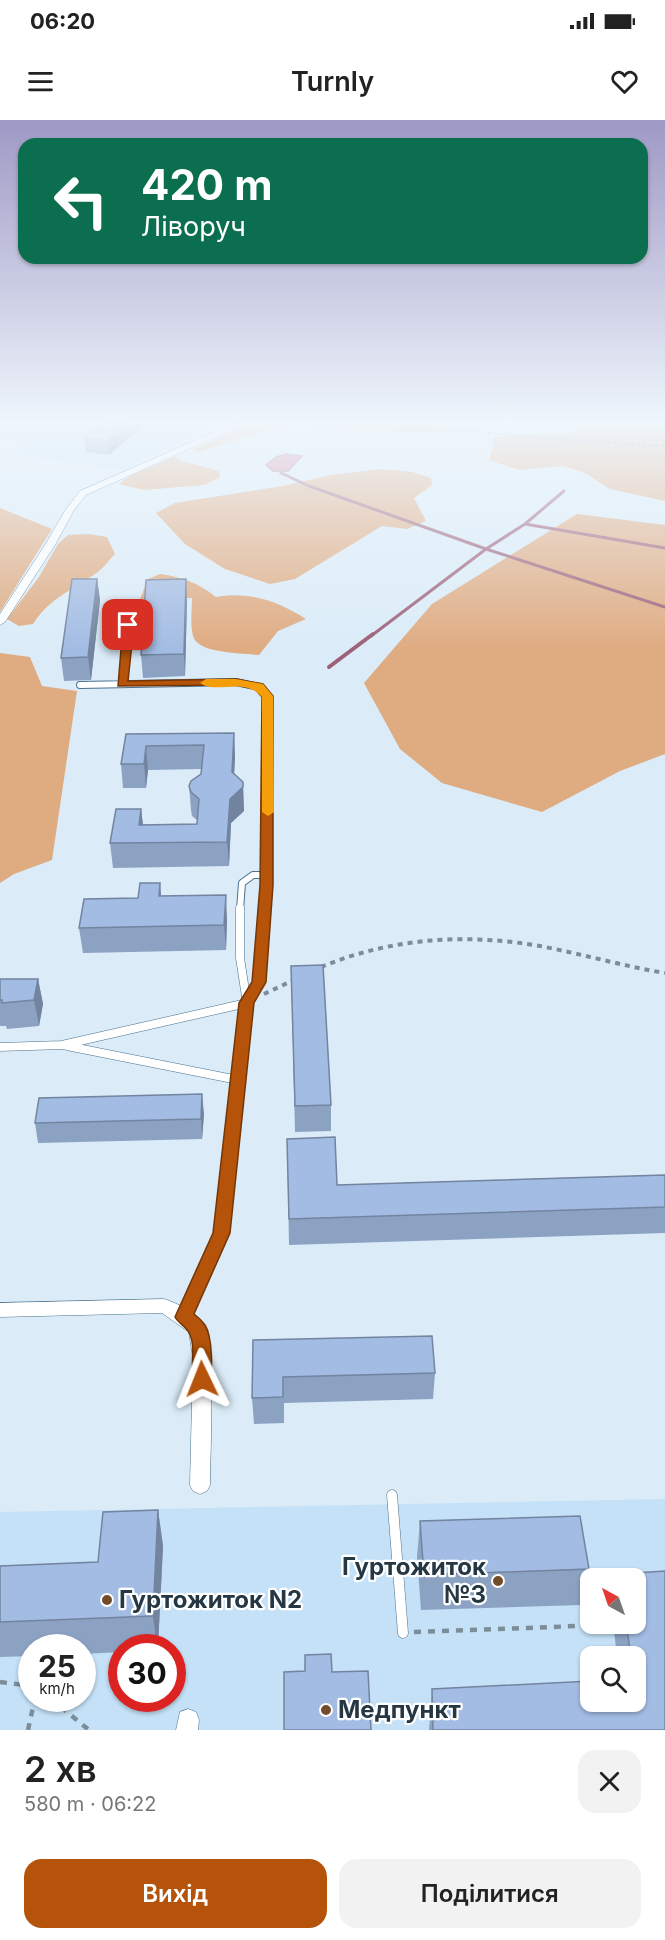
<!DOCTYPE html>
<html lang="uk">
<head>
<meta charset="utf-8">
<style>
	:root { --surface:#fff; --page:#f2f2f2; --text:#222; --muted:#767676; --accent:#b45309 }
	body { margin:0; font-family:Inter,sans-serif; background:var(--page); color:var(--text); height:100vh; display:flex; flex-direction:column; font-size:22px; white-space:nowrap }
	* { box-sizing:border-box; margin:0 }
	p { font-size:20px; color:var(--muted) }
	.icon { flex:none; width:33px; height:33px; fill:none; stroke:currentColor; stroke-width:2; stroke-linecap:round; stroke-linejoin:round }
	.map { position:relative; height:1610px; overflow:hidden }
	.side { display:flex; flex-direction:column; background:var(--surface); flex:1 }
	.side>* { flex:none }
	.hud { position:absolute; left:18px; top:18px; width:630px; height:126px; border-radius:18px; box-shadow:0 2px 4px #0004; background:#0b6e4f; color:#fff; overflow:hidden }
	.needle { width:39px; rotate:320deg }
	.controls { position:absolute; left:580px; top:1448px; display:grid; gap:12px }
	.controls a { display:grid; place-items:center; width:66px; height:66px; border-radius:12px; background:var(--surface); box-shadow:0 2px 4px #0004; font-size:30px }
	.speed { position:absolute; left:18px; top:1514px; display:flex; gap:12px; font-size:30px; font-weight:700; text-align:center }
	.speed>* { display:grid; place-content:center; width:78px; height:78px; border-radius:50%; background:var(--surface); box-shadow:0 2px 4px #0004; line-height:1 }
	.speed small { font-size:15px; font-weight:400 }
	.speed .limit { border:9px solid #d22; background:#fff; color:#111 }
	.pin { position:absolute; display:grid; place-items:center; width:51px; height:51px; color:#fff; margin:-26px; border-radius:12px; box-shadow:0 3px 9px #0006 }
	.me { position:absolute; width:66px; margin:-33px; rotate:358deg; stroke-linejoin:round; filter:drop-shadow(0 0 4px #0008) }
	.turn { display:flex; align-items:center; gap:21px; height:126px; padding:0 24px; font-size:27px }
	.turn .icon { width:78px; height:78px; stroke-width:2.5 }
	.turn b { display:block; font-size:42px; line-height:51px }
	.round { display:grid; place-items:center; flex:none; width:63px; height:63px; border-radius:18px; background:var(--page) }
	.overview { display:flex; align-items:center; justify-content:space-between; height:102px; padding:0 24px }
	h1 { font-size:36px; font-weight:600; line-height:45px }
	.button { display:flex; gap:12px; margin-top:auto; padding:12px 24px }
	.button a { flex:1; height:69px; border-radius:18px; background:var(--accent); color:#fff; font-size:24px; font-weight:600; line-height:69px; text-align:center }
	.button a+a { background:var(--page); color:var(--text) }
	.status { display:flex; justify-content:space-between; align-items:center; height:42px; padding:0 30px; background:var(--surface); direction:ltr }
	.status svg { height:16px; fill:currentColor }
	header { display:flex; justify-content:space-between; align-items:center; height:78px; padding:0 24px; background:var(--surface); font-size:27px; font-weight:600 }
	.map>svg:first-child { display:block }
	.built { fill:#c4e1f7; fill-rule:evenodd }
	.green { fill:#dfab81 }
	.water { fill:#cf7190; stroke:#9c6079; stroke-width:1.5 }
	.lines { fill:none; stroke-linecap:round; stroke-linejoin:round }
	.stream-far1 { stroke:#9c6079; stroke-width:3 }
	.stream { stroke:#9c6079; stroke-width:4 }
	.lane-far3-casing { stroke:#4a718d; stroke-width:5 }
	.lane-far2-casing { stroke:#4a718d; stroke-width:8 }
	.lane-far1-casing { stroke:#4a718d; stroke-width:9 }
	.lane-casing { stroke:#4a718d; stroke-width:11 }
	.street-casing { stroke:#4a718d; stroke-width:1 }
	.path-far2 { stroke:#7c8d9a; stroke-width:2; stroke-dasharray:3 3; stroke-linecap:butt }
	.path-far1 { stroke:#7c8d9a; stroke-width:4; stroke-dasharray:5 5; stroke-linecap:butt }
	.path { stroke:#7c8d9a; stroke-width:4.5; stroke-dasharray:7 7; stroke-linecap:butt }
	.lane-far3 { stroke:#fff; stroke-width:4.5 }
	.lane-far2 { stroke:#fff; stroke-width:6 }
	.lane-far1 { stroke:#fff; stroke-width:8 }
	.lane { stroke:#fff; stroke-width:10 }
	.street { fill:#fff; fill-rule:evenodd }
	.wall { fill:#8ca2c3 }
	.shaded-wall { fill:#72849f }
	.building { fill:#a3bce3; stroke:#72849f; stroke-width:1.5 }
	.route { fill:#b45309; stroke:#753606; stroke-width:1.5 }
	.slow { fill:#f59e0b }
	.poi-dot { fill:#734c2a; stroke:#fff; stroke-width:2 }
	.labels { text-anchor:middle; stroke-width:4.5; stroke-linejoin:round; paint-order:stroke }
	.near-poi-label { font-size:24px; font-weight:bold; fill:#263744; stroke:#fff; text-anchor:start }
</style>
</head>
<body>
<div class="status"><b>06:20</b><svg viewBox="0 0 49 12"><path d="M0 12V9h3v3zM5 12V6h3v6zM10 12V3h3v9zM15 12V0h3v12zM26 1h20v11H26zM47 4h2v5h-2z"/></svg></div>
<header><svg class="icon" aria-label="menu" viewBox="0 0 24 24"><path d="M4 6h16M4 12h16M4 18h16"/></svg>Turnly<svg class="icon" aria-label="heart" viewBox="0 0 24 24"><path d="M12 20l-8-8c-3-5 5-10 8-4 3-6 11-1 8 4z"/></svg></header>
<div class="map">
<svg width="665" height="1610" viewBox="0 0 665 1610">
	<rect width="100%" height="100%" fill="#dbecf8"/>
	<path class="built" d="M0,304H209L194,316L123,350L13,334L27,323L0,318Z
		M665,1379V1610H0V1392ZM591,1458H636V1503H591ZM32,1527H82V1578H32ZM122,1527H172V1578H122ZM591,1536H636V1581H591Z"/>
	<path class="green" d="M249,304H305L281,306L198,332L193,329Z
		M306,304H436L454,313L361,311Z
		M665,304V381L610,369L583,352L563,346L520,350L489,340L494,324L491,319L503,316L570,314L583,306L624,310Z
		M175,336L182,341L219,351L220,357L204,365L144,370L119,364C129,354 161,344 175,336Z
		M380,349L412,352L431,358L432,365L414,378L426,401L407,409L382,406L295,459L270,464L225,449L185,424L156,393L175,383L283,366L331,355Z
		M0,388L52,409L0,492Z
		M577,394L665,405V634L620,651L542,692L442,663L400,629L364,563L432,484Z
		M89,414L107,417L115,434C110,439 105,446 99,451C74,470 51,476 33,504L19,506L7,499L39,457L58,424L68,415Z
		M160,454C183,457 198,463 216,477C249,471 278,481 306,499L278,511L259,535C244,533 197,534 193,516C190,504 192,490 192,478L140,479L148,459Z
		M0,533L30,537L42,566L77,571L52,740L14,754L0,763Z"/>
	<path class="water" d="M286,334L302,336L288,351H273L266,345L276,337Z"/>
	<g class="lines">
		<path class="stream-far1" d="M281,353L309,366L486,429L665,487
			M525,404L665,428
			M371,516L486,429L525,404L564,371"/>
		<path class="stream" d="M329,547L373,514"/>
		<g class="lane-far3-casing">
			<path id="lane-far3" d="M127,516L128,505"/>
		</g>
		<g class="lane-far2-casing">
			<path id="lane-far2" d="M122,564L127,514
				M80,565L236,562L259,567L268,576L265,790
				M240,790L242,763L253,755H267"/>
		</g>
		<g class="lane-far1-casing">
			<path id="lane-far1" d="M67,926L238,960
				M0,927L62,925L247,883L259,862L265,788
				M207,1146L222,1113L247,883L240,838V788"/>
		</g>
		<g class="lane-casing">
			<path id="lane" d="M184,1197L208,1145
				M392,1375L403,1513"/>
		</g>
		<g class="street-casing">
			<path id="street" d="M233,304H244L86,375L74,390L55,425L5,502L0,505V494L45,425L66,389L80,371Z
				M164,1179C177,1183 195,1192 203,1203C216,1219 210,1338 210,1365L207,1371L200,1374L193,1371L190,1365L193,1238L189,1212L162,1193L0,1197V1183Z
				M188,1589L196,1592L199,1600L198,1610H176L180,1592Z"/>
		</g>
		<path class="path-far2" d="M392,304L552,319L665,326"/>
		<path class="path-far1" d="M321,847C391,818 465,813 540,826C582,834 623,846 665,853
			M264,874L294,860"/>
		<path class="path" d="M414,1512L578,1506
			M0,1562L32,1566
			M50,1578L89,1610
			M28,1610L35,1578"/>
		<use href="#lane-far3" class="lane-far3"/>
		<use href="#lane-far2" class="lane-far2"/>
		<use href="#lane-far1" class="lane-far1"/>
		<use href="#lane" class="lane"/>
		<use href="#street" class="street"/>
	</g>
	<path class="wall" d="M145,304L109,335L86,332L84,318Z
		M97,459L100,480L91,560L64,561L61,538Z
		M187,481L185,556L143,558L141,535Z
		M234,613L235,637L234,654L243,662L244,691L231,703L229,746L113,748L110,723L141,689L143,705L197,704V700L192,696L191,690L189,666L201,654L202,649L148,650L146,668H123L121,644L126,614Z
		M160,763L161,776L227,800L226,830L83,833L79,808L138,778Z
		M291,846L331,985V1011L295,1012Z
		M0,859H38L43,884L39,906L7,909L6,906H0Z
		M204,994L202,1019L38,1023L35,1003Z
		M287,1019L337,1065L665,1055V1113L289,1125Z
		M253,1220L435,1253L433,1279L284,1283V1303L254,1304L252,1278Z
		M158,1390L163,1426L158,1527H122V1532L82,1534V1527H32V1536L0,1537V1446L98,1442Z
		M420,1401L589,1449L581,1485L421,1490L417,1437Z
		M665,1451V1610H429L432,1569L591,1561V1581H636V1536H617L613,1503H636V1458H619L620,1454Z"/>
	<path class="shaded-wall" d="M128,304H145L109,335L107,321Z
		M97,459L100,480L91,560L88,537Z
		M186,459L187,481L185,556L184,534Z
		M234,613L235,637L233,676L243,667L244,691L231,703L229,746L227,722Z
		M146,626L148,650L146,668L144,644Z
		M141,689L144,713L139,705Z
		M160,763L162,788L159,776Z
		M226,775L227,800L226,830L224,805Z
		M38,859L43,884L39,906L34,880Z
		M202,974L204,994L202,1019L201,999Z
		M158,1390L163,1426L158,1527H157L153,1496Z"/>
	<path class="building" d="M101,304H128L107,321L84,318Z
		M72,459H97L88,537L61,538Z
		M186,459L184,534L141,535L146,460Z
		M234,613L232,652L243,662V667L230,679L227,722L110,723L116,689H141L139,705L197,704L199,679L191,672L189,666L191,661L201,654L204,625L146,626L144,644H121L126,614Z
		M140,763H160L159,776L226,775L224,805L79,808L84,779L138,778Z
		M323,845L331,985L295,986L291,846Z
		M0,859H38L34,880L2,883V880H0Z
		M202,974L201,999L35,1003L39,978Z
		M335,1017L337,1065L665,1055V1087L289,1099L287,1019Z
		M432,1216L435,1253L283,1257V1277L252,1278L253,1220Z
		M158,1390L153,1496L0,1502V1446L98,1442L103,1392Z
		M580,1396L589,1449L424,1455L420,1401Z
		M665,1451V1610H433L432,1569L591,1561V1581H636V1536H631L626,1503H636V1458H620V1454Z
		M331,1534L332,1552L368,1551L371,1610H284V1552L305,1551V1535Z"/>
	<linearGradient id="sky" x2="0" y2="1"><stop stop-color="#9e99c5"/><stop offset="0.57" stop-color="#eff6fc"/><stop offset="1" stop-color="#eff6fc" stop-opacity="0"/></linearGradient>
	<rect width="665" height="530" fill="url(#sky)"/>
	<path class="route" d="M128,502L134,505L128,561L236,559L263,564L273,576V765L266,862L254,883L230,1113L194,1194C198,1197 202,1201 205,1205C212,1216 214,1253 208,1265L202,1267L195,1265C188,1249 198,1226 188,1211C184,1205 178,1203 175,1197L213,1113L239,883L252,862L260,765L262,577L255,569L236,565L118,566L123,505Z"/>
	<path class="slow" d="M236,559L263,564L273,576L274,692L268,696L262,692V577C243,556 217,575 200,563L206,559Z"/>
	<g class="poi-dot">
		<circle cx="498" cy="1461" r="6"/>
		<circle cx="107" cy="1480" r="6"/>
		<circle cx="326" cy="1590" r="6"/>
	</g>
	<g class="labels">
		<g class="near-poi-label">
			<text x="486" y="1455" text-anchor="end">Гуртожиток<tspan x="486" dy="28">№3</tspan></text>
			<text x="119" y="1488">Гуртожиток N2</text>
			<text x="338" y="1598">Медпункт</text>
		</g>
	</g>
</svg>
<div class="controls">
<a><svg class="needle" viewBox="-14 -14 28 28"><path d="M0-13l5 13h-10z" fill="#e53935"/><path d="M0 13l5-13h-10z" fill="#767676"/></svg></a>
<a><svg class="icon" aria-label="search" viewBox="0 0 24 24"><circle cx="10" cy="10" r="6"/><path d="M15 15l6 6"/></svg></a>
</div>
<div class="speed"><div>25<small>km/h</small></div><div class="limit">30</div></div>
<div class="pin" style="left:128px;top:505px;background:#d93025"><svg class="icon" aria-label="arrive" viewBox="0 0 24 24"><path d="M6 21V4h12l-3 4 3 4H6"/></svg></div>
<svg class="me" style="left:202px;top:1259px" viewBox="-20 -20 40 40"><path d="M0-17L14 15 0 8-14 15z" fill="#b45309" stroke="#fff" stroke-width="4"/></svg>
<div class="hud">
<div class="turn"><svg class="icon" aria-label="left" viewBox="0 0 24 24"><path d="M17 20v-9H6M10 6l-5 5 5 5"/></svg><div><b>420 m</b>Ліворуч</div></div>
</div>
</div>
<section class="side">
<div class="overview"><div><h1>2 хв</h1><p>580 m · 06:22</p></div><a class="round"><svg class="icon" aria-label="close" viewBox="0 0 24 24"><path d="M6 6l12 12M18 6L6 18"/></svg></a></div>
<div class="button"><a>Вихід</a><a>Поділитися</a></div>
</section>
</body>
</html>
